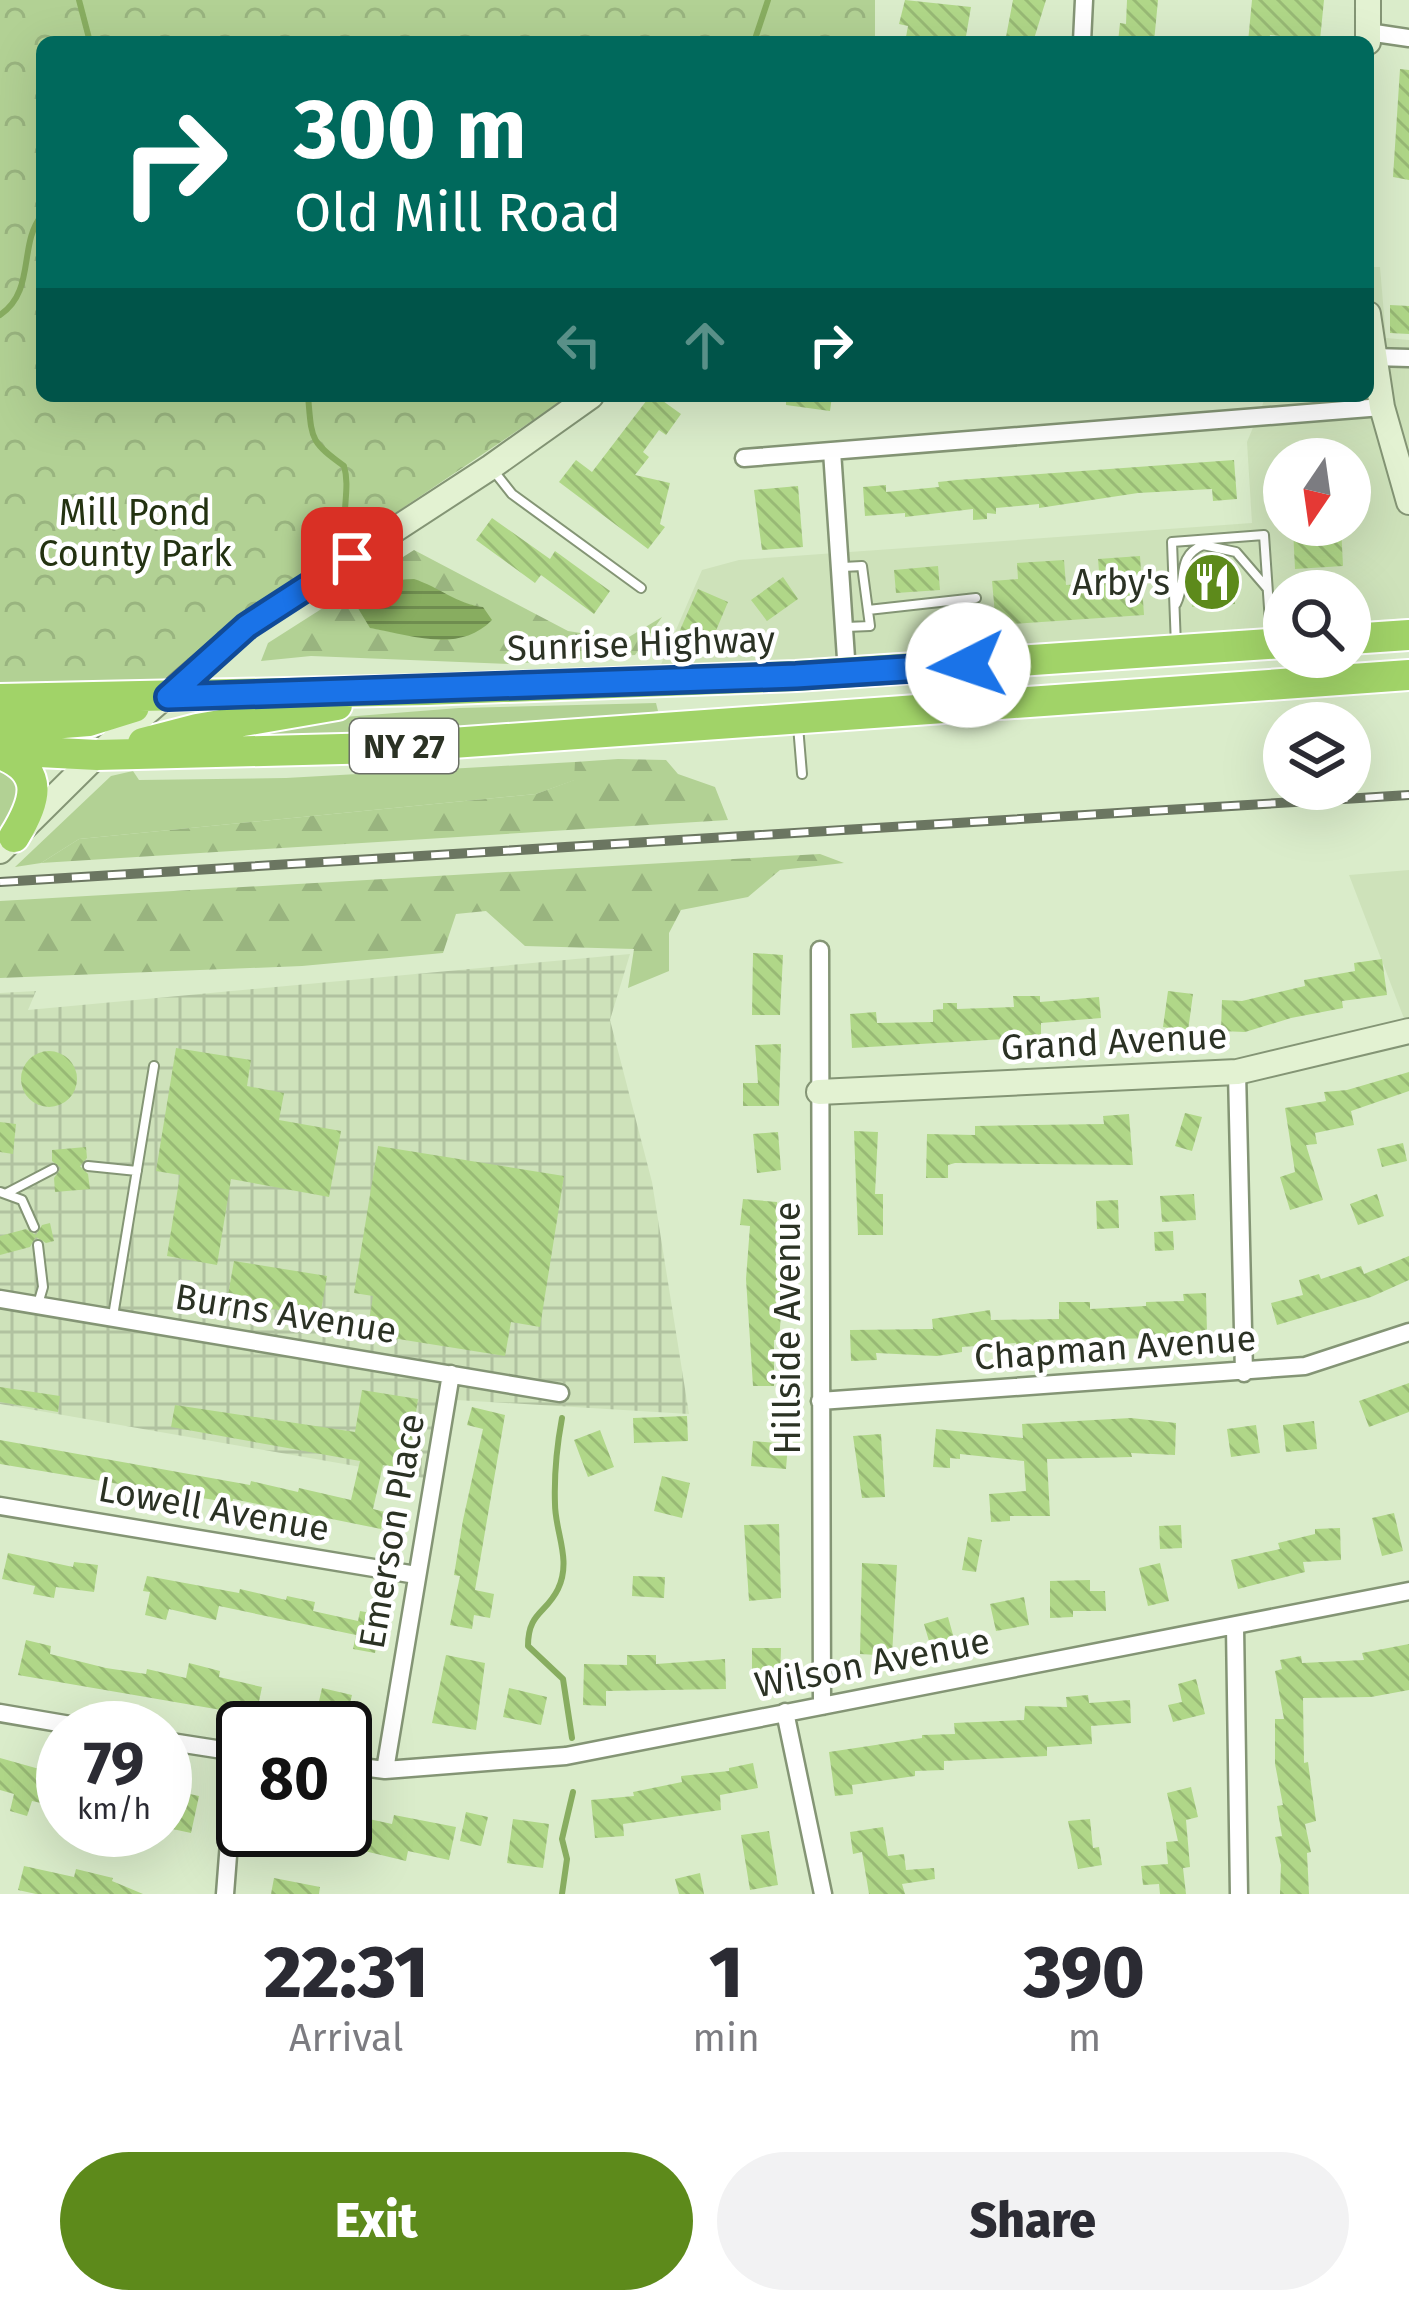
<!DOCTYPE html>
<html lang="en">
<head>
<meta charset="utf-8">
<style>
	:root { --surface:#fff; --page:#f2f2f3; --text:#2b2b33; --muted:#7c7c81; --accent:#5d8a1b }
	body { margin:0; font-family:"Fira Sans",sans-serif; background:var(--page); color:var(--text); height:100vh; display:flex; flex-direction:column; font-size:45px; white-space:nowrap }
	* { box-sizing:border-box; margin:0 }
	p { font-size:39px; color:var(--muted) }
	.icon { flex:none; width:66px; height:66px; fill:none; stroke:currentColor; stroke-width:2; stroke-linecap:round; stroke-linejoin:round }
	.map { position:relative; height:1894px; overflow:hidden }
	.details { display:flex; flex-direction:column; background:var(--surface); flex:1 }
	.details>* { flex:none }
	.top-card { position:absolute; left:36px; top:36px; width:1338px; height:366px; border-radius:18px; box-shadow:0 12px 48px #0002; background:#00695c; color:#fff; overflow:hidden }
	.needle { width:78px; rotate:193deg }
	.fabs { position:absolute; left:1263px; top:438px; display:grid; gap:24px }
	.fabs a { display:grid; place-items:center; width:108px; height:108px; border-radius:50%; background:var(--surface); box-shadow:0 12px 48px #0002; font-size:60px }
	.speed { position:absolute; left:36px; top:1701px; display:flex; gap:24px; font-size:60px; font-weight:700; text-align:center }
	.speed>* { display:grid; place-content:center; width:156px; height:156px; border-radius:50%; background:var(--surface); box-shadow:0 12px 48px #0002; line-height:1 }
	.speed small { font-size:30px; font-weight:400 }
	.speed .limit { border:6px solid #111; border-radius:18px; background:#fff; color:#111 }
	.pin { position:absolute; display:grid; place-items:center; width:102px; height:102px; color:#fff; margin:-51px; border-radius:24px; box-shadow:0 6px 18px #0006 }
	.me { position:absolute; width:132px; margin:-66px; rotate:266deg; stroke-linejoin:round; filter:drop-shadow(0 0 9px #0008) }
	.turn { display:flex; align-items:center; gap:42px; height:252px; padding:0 60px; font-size:54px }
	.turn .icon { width:156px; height:156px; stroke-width:2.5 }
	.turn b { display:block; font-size:84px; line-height:102px }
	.lanes { display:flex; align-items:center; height:114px; padding:0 60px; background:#0003; justify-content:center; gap:60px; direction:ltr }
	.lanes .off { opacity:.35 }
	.eta { display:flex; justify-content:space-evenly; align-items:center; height:204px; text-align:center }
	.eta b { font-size:72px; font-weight:800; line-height:84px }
	.button { display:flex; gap:24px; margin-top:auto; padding:24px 60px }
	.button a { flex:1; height:138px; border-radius:72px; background:var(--accent); color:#fff; font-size:48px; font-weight:800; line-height:138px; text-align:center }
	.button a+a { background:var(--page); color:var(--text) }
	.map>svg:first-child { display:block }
	.built { fill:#cee2ba; fill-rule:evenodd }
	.industrial { fill:url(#industrial-grid) }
	.green { fill:#b2d194 }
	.forest { fill:url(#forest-firs); fill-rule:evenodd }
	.park { fill:url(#park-crowns) }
	.water { fill:url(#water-rules) }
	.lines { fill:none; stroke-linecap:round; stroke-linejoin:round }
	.stream { stroke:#88ad60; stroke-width:6 }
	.building { fill:url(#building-back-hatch) }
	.lane-casing { stroke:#849575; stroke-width:12 }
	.street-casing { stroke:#849575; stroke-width:21 }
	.secondary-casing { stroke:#849575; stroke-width:28 }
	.highway-casing { stroke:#fff; stroke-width:34 }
	.lane { stroke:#fff; stroke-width:8 }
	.street { stroke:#fff; stroke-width:16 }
	.secondary { stroke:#e3f2d2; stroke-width:24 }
	.highway { stroke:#a1d368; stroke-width:30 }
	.rail-casing { stroke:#6b7661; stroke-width:10 }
	.rail { stroke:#fff; stroke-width:6; stroke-dasharray:18; stroke-linecap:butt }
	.route-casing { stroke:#114b97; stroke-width:30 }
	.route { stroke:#1a73e8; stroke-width:21 }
	.labels { text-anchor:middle; stroke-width:9; stroke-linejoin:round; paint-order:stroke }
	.shield { fill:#fff; stroke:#6b7066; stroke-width:3 }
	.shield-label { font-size:33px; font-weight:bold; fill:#2b3224 }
	.park-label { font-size:36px; fill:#233211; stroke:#fff }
	.poi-label { font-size:36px; fill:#2b3224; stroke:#fff; text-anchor:end }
	.street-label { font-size:36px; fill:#2b3224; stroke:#fff }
</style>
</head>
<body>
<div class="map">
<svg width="1409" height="1894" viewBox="0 0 1409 1894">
	<defs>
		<pattern id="industrial-grid" width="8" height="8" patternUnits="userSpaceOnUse" patternTransform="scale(3)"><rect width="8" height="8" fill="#cee2ba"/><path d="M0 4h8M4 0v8" fill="none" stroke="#b1c2a0"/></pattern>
		<pattern id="forest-firs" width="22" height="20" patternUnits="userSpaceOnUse" patternTransform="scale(3)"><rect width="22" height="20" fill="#b2d194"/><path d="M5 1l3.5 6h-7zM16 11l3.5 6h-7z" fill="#99b47f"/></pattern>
		<pattern id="park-crowns" width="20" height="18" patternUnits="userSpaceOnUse" patternTransform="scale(3)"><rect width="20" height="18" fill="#b2d194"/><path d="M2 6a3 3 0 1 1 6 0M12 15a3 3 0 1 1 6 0" fill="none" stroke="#99b47f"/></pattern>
		<pattern id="water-rules" width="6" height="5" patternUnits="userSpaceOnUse" patternTransform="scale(3)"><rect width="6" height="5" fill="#88ad60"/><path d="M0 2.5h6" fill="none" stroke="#6f8d4f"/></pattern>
		<pattern id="building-back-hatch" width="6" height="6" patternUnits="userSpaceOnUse" patternTransform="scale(3)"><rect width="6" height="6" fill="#b0d788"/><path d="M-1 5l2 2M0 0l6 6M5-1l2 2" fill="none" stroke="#98b975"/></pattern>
	</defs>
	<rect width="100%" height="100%" fill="#daecca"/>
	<path class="built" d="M1368,267H1380L1386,338L1409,340V618L1350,622V591H1284V627L659,669L702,570L739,560L1252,523L1247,442L1266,396H1368ZM1284,459H1350V525H1284Z
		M1409,870V1020L1405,1021L1349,875Z"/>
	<path class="industrial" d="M630,954L610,1020L652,1182L689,1414L440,1399L424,1478L0,1404V993L36,991L28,1010Z"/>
	<path class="green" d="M656,703L658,711L628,718L209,741L344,717L459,708Z
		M575,762V780L536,794L79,839L41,863L15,867L111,776L133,771L139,780L286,778Z
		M0,771L19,785L17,805L0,828Z"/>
	<path class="forest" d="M414,550L568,631L624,640L662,617L635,655L509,664L311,656L261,661L268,643ZM397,579C430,580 451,604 483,607L406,634L371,628L367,621L371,594Z
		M618,759L666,760L678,774L715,787L728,820L41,863L79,839L536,794L574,780L575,762Z
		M820,854L844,863L780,870L748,897L681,910L669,933V971L628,988L634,949L525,946L486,911L456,914L443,953L302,966L0,978V901Z"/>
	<path class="park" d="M0,0H875V42H42V396H569L382,522L156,684L0,686Z"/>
	<path class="water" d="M414,579C439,587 457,604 483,607L492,620C459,654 411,635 370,628L356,605L390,580Z"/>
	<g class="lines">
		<path class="stream" d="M79,0L90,42
			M754,42L768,0
			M0,315C36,291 18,244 42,215
			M308,396C312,439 309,441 344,466C351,489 340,514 347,544
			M562,1418C557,1445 554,1476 555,1504C555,1532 572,1560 558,1589C546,1614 528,1612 528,1646L563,1679L572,1738
			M562,1894L567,1859L562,1839L573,1792"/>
	</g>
	<path class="building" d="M905,0L971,7L965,42H927L906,37L908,26L899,24Z
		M1013,0H1046L1033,42H1005Z
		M1127,0H1158L1154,42H1118L1120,23L1126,24Z
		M1252,0H1324L1320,40L1270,35L1269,42H1248Z
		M1400,69L1409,70V180L1393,177Z
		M1390,305L1409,306V334L1390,333Z
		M650,396H656L681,414L666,435L659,430L643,452L649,457L635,475L670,483L660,524L665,527L648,549L559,482L576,460L592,472Z
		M786,396H832L830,411L786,405Z
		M1234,460L1237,499L1213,501L1212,489L1138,493L1039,508V504L996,508V514L987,513V519L973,520V509L905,517V513L865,516L863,487L886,485V492L939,487L938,482L957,480Z
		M798,486L803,547L762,550L754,490Z
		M492,518L550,559L555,551L610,591L594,614L541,575L535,583L476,540Z
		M1341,526L1343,566L1295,569L1293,529Z
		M1140,556L1144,615L996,625L992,581L1018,579L1017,563L1064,560L1066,585L1100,583L1098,559Z
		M1225,558L1233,561L1235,604L1192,607L1190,580L1196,561Z
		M938,566L940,590L896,593L894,570Z
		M783,577L798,599L767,621L751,600Z
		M698,589L728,602L707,652L687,651L673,646Z
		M753,953L783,955L780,1015H752Z
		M1382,959L1387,995L1342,1001L1343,1008L1291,1018L1245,1032L1221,1031L1222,1000L1242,1001L1305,986L1304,980L1355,971L1354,963Z
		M1168,991L1193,994L1188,1031L1163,1027Z
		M1013,996H1040V1002L1099,997L1101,1018L1041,1023V1037L852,1048L850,1014L876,1012L877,1023L933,1022V1010L943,1009V1003H957V1009L1014,1007Z
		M781,1044L779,1106H743V1083H758L755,1045Z
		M176,1048L251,1060L247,1086L284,1093L279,1120L341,1131L329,1197L231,1179L217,1265L167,1256L180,1175L156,1171Z
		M21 1079a28 28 0 1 1 56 0a28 28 0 1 1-56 0Z
		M1409,1072V1091L1351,1111L1354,1125L1315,1133L1317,1144L1306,1145L1323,1200L1290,1210L1280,1177L1295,1172L1285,1108L1326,1101L1324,1092L1347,1090Z
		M1185,1113L1202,1117L1192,1151L1175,1146Z
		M1129,1114L1133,1165L955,1163L948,1165V1178H926L927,1134L975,1135V1126L1104,1124L1103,1116Z
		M0,1122L16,1124L13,1154L0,1152Z
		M854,1131L878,1132L875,1194H883V1235H858Z
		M778,1132L781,1170L757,1173L753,1134Z
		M1403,1143L1407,1161L1382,1167L1377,1149Z
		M378,1146L564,1176L540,1327L511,1322L505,1356L367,1334L373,1296L354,1293Z
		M86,1147L87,1158L80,1166L88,1174L90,1189L55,1192L54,1178L61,1168L52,1161V1150Z
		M1194,1194L1196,1220L1162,1222L1160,1196Z
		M1377,1194L1384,1216L1358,1225L1350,1204Z
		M743,1199L777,1202L776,1278H781L782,1302L779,1340H774V1386H753L746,1279L750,1226L740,1225Z
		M1118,1200L1119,1228L1097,1229L1096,1201Z
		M50,1223L54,1241L46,1243L36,1237L30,1247L0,1255V1236L26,1229L36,1235L42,1225Z
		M1173,1231L1174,1250L1155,1251L1154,1232Z
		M1409,1256V1280L1371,1297L1277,1325L1271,1303L1303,1295L1299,1280L1319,1274L1321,1279L1361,1266L1364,1274Z
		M234,1261L327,1276L320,1317L227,1301Z
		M1206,1293L1207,1333L1169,1334V1338L1039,1340V1346L1016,1347V1343L962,1347V1352L937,1356L876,1353L877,1360L851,1361L850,1330L933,1329L932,1319L990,1310L991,1320L1059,1319V1302H1090V1309L1146,1306V1302L1184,1301L1183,1294Z
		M1409,1383V1412L1369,1427L1359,1401Z
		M0,1387L60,1396L58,1412L0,1402Z
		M362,1390L418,1399L407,1469L383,1465L373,1509L385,1512L381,1529L233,1499L232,1503L0,1464V1440L250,1485L251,1481L298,1492L299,1488L351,1500L360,1461L171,1427L175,1405L355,1432Z
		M472,1407L505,1415L475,1590L494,1594L490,1618L474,1615L472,1629L450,1625L460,1576L454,1575L463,1520L483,1429L467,1425Z
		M687,1416L688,1441L634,1443L633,1418Z
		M1131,1418L1176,1423L1175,1455L1131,1453L1132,1457L1047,1459L1050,1516H1010V1521L991,1522L989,1494L1026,1491L1024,1461L960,1454V1459L950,1458V1468L933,1467L936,1429L1023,1438L1022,1424Z
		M1314,1421L1317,1449L1286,1452L1283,1425Z
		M1256,1425L1260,1453L1231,1457L1227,1429Z
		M600,1430L614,1467L588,1477L574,1440Z
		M881,1434L885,1497L862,1498L853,1436Z
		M753,1441L788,1444L786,1469L751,1466Z
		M662,1476L690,1483L682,1518L654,1511Z
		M1394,1513L1403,1551L1382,1556L1372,1518Z
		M779,1524L781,1598L749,1601L744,1525Z
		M1181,1525L1182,1548L1160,1549L1159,1526Z
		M1340,1528L1341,1560L1303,1562L1305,1572L1238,1589L1231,1560L1280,1549L1278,1543L1315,1534V1529Z
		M968,1537L982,1540L976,1572L962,1570Z
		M8,1553L73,1567L74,1562L98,1565L94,1592L56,1587L54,1598L33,1594L35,1586L2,1579Z
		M862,1563L897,1565L892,1656L860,1654Z
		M1160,1563L1169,1601L1148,1606L1139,1568Z
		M147,1576L239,1593L240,1589L286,1600L287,1596L315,1602L313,1611L358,1621L360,1611L382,1615L375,1653L353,1649L356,1635L219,1606L216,1620L169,1609L166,1620L145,1615L150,1592L143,1591Z
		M633,1576L665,1577L664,1598L632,1596Z
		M1090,1580V1591H1105L1106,1611H1073V1617L1050,1618V1581Z
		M1024,1597L1029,1625L996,1631L990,1604Z
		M948,1617L955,1642L931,1648L924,1624Z
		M26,1640L51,1646L50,1654L106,1668L146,1674L147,1669L186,1678L189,1663L220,1671L219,1677L262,1687L256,1716L18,1675Z
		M1409,1644V1690L1371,1697L1303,1698L1304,1763L1308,1762L1316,1821L1305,1824L1311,1852L1307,1853L1309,1894H1280L1281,1865L1275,1837L1282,1836L1277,1806L1283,1805L1275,1764V1719H1284L1275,1671L1282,1669L1280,1660L1301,1656L1302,1663L1364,1660L1362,1653Z
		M752,1648H781L780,1678L752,1677Z
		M446,1655L485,1663L476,1730L432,1723Z
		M627,1655H656V1664L725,1659L726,1689L606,1691V1706L583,1705L584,1664L627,1665Z
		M1196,1679L1205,1714L1173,1722L1168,1705L1182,1702L1178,1684Z
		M322,1688L352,1695L347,1716L339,1714L336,1724L315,1719Z
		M509,1688L547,1697L541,1725L503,1717Z
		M1088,1695L1089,1703L1130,1700L1131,1723L1091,1726L1092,1744L1047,1747V1756L944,1761V1770L915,1771V1776L852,1785L853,1794L835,1796L829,1752L922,1738V1735L955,1734L954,1723L1024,1720L1025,1706L1067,1707L1066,1697Z
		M57,1743H63V1808L32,1801L27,1816L10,1811L14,1794L0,1790V1758L50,1772Z
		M753,1763L758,1788L720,1795L721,1810L623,1824L624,1836L595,1838L591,1800L634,1796L633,1792L682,1782L681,1776L729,1771V1768Z
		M1191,1787L1198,1817L1186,1820L1190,1867L1183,1868L1186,1894H1160L1159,1884L1143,1885L1141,1866L1168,1864L1166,1842L1178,1841L1167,1793Z
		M176,1791L199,1796L191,1833L168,1828Z
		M466,1812L488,1817L481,1846L460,1841Z
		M394,1815L456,1827L449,1860L408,1851L406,1861L302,1836L303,1830H352L355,1816L392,1824Z
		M513,1819L549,1824L543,1868L507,1863Z
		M1090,1819L1093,1848L1099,1847L1102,1865L1078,1869L1068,1821Z
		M883,1827L888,1856L904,1854L906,1870L934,1868L935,1879L902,1884L905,1894H869L862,1852L853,1854L850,1832Z
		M769,1831L778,1885L750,1890L741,1835Z
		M24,1866L74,1877L76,1869L113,1878L112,1881L143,1894H36L18,1890Z
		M700,1873L704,1894H679L675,1879Z
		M274,1878L320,1887L319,1894H271Z"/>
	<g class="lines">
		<g class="lane-casing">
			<path id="lane" d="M493,470L512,494L641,588
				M843,567L862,566L870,626L846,627
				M1176,604C1188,580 1175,557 1203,545L1236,552L1267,588
				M868,610L976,598
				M1176,646L1172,542L1264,535L1271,637
				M798,726L802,774
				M88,1166L137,1171
				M0,1192L22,1200L34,1227
				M7,1193L53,1169
				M38,1245L43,1287L38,1304
				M113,1316L154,1066"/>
		</g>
		<g class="street-casing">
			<path id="street" d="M1368,32L1409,38
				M1082,42L1084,0
				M1373,357L1409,358
				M832,451L847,673
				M744,458L1382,407
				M820,950L822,1706
				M1237,1072L1244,1373
				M0,1299L560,1393
				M820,1401L1305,1366L1409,1332
				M0,1506L416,1575
				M1235,1626L1239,1894
				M785,1712L823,1894
				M0,1713L88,1728
				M165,1741L242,1753
				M345,1765L385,1770L566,1756L1409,1591
				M385,1770L451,1374
				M225,1894L236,1752"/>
		</g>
		<g class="secondary-casing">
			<path id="secondary" d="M1368,42V0
				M1368,314L1382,407L1409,502
				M0,851L97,755L247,626L491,467L591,396
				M819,1092L1237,1072L1409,1031"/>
		</g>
		<g class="highway-casing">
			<path id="highway" d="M1350,639L1409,635
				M0,699L426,690L796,676L1284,643
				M0,728L89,721L134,707
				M143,743L197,729L337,705
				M0,750L97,755L381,748L1409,675
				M0,754C47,771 35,803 14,837"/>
		</g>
		<use href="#lane" class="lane"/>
		<use href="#street" class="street"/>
		<use href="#secondary" class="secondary"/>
		<use href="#highway" class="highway"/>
		<g class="rail-casing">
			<path id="rail" d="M0,882L1409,795"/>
		</g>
		<use href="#rail" class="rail"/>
	</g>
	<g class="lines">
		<g class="route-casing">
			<path id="route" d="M352,558L247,626L168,697L796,676L968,665"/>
		</g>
		<use href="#route" class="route"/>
	</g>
	<defs>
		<g id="restaurant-disc" transform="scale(3)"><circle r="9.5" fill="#5d8a1b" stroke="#fff"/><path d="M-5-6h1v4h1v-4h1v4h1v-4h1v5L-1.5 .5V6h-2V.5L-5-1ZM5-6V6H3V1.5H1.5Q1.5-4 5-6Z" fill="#fff"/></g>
	</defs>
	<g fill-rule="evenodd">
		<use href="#restaurant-disc" x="1212" y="582"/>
	</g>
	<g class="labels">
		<rect class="shield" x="350" y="719" width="108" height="54" rx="9"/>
		<g class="shield-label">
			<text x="404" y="758">NY 27</text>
		</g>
		<g class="park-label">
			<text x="135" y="525">Mill Pond<tspan x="135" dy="41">County Park</tspan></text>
		</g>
		<g class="poi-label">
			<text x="1170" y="595">Arby's</text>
		</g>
		<g class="street-label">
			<text transform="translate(641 643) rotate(-2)" y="13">Sunrise Highway</text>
			<text transform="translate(1114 1041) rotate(-3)" y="13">Grand Avenue</text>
			<text transform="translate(286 1313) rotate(9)" y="13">Burns Avenue</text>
			<text transform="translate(787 1328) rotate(-90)" y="13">Hillside Avenue</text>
			<text transform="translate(1115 1347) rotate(-4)" y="13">Chapman Avenue</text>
			<text transform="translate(214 1508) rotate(10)" y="13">Lowell Avenue</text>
			<text transform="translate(391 1531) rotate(-80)" y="13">Emerson Place</text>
			<text transform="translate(872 1662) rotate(-11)" y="13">Wilson Avenue</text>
		</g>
	</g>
</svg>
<div class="fabs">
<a><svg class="needle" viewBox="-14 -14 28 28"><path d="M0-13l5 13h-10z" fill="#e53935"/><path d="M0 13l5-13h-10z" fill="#7c7c81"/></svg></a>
<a><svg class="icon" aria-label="search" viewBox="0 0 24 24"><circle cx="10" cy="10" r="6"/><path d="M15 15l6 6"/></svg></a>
<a><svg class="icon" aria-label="layers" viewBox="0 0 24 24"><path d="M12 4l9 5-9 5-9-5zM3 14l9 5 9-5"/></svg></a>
</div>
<div class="speed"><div>79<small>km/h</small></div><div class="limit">80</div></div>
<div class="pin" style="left:352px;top:558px;background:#d93025"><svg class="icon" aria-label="arrive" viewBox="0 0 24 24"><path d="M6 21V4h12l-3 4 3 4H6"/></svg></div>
<svg class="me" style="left:968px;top:665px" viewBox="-20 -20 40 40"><circle r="19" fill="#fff"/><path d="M0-13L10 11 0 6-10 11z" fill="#1a73e8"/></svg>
<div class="top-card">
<div class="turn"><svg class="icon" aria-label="right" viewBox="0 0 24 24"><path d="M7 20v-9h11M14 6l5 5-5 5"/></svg><div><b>300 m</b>Old Mill Road</div></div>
<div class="lanes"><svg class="icon off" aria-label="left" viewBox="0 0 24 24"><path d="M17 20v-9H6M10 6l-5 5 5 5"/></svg><svg class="icon off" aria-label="ahead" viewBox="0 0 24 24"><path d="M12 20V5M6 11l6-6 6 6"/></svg><svg class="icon" aria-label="right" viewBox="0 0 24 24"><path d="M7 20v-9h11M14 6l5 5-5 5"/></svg></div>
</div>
</div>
<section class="details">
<div class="eta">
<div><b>22:31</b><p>Arrival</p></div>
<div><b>1</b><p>min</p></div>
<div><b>390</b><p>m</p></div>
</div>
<div class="button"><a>Exit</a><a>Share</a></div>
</section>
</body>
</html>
